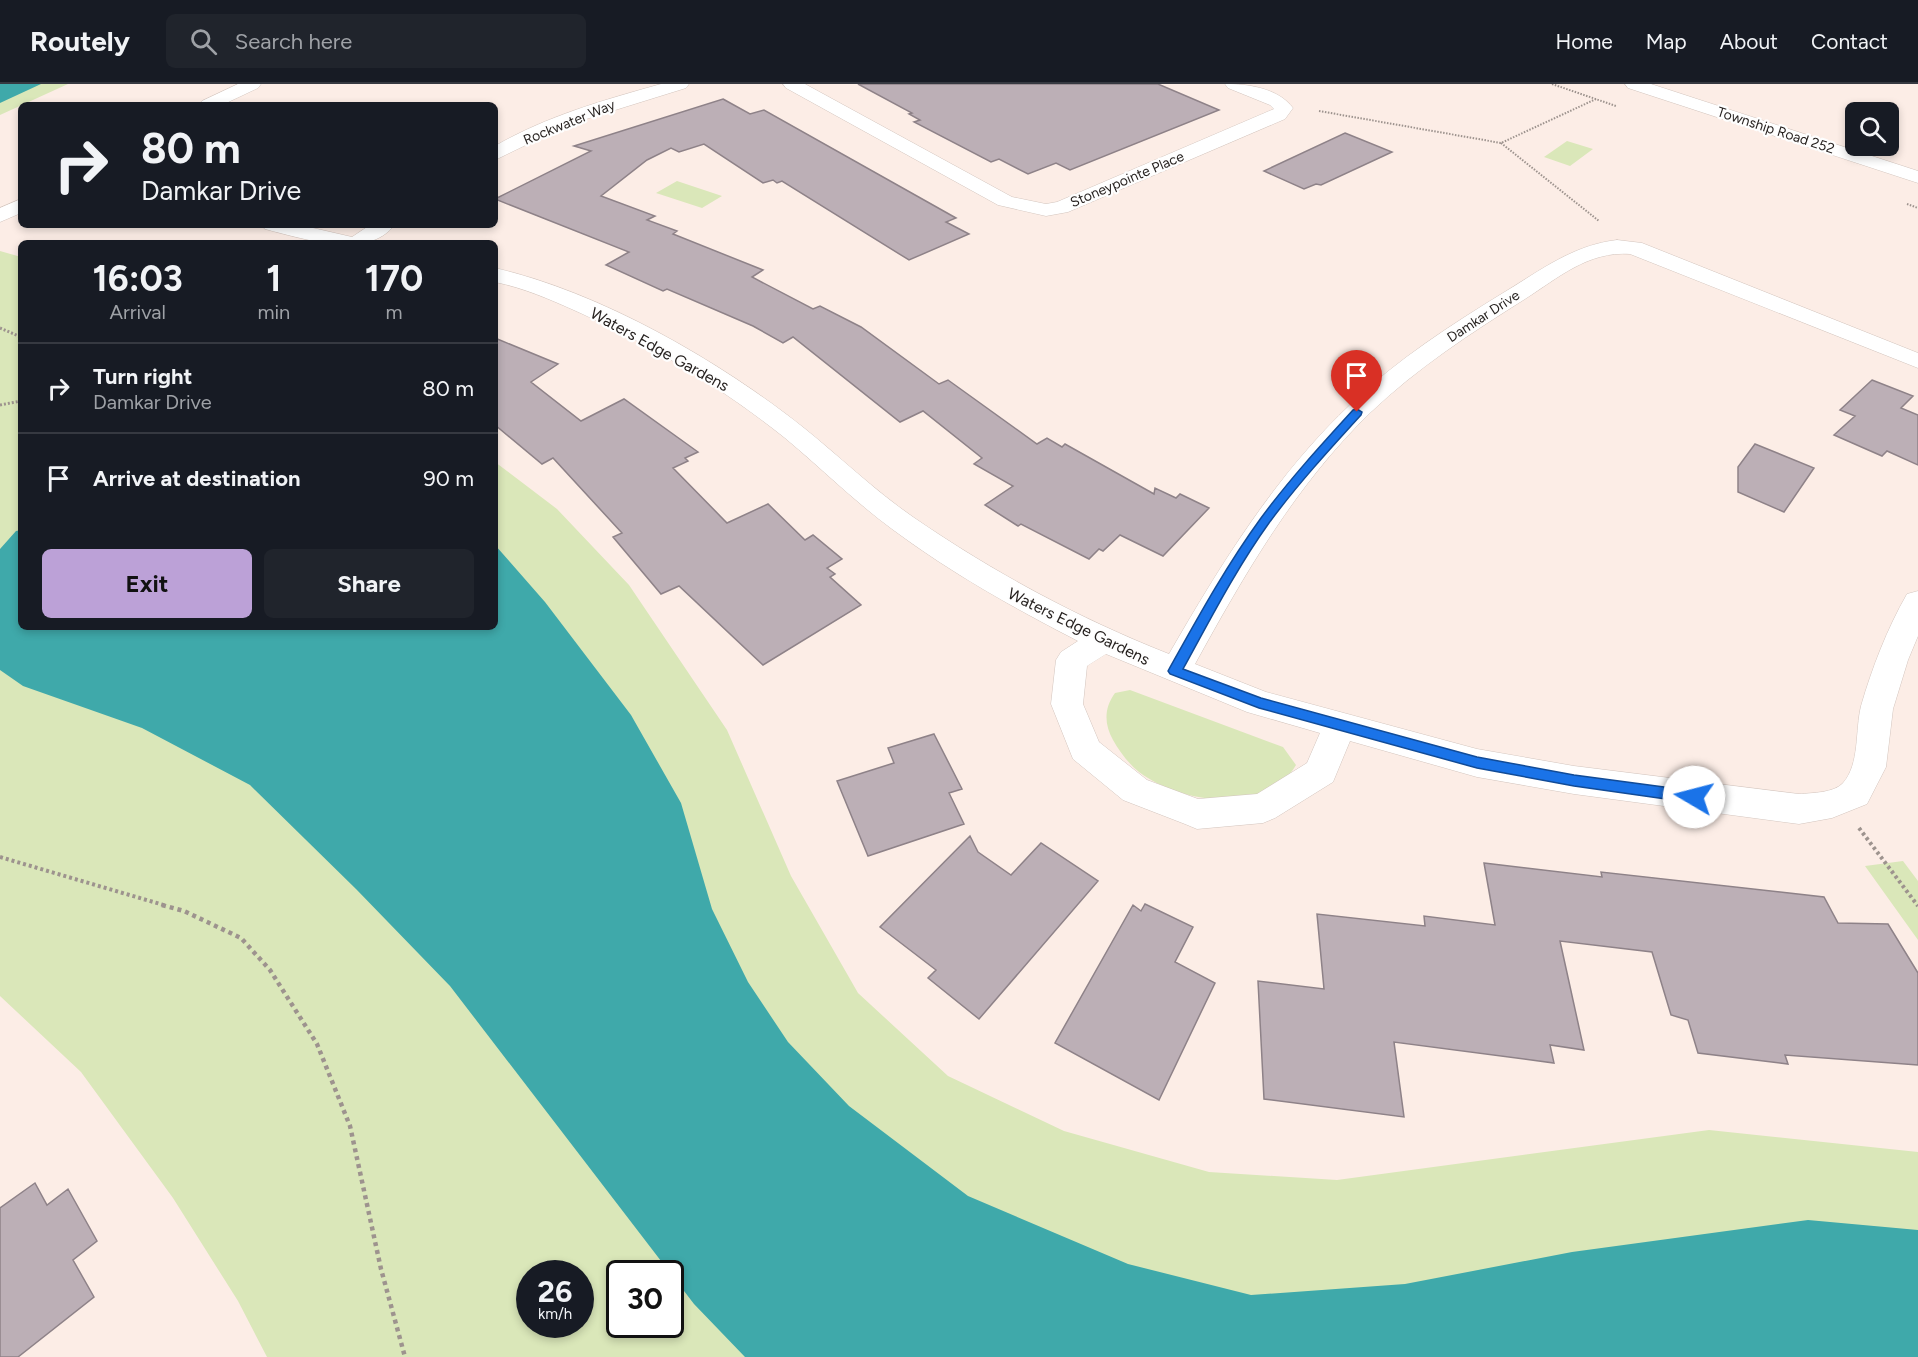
<!DOCTYPE html>
<html lang="en">
<head>
<meta charset="utf-8">
<style>
	:root { --surface:#171b24; --page:#20242c; --text:#f1f3f6; --muted:#9ea1a6; --line:#363941; --accent:#bca1d7 }
	body { margin:0; font-family:Figtree,sans-serif; background:var(--page); color:var(--text); height:100vh; display:flex; flex-direction:column; font-size:22px; white-space:nowrap }
	* { box-sizing:border-box; margin:0 }
	p { font-size:20px; color:var(--muted) }
	.icon { flex:none; width:33px; height:33px; fill:none; stroke:currentColor; stroke-width:2; stroke-linecap:round; stroke-linejoin:round }
	.map { position:relative; flex:1; overflow:hidden }
	.details { position:absolute; left:18px; top:156px; width:480px; height:390px; display:flex; flex-direction:column; background:var(--surface); border-radius:9px; box-shadow:0 3px 9px #0003 }
	.details>* { flex:none }
	.hud { position:absolute; left:18px; top:18px; width:480px; height:126px; border-radius:9px; box-shadow:0 3px 9px #0003; background:#171b24; color:var(--text); overflow:hidden }
	.tools { position:absolute; left:1845px; top:18px; display:grid; gap:12px }
	.tools a { display:grid; place-items:center; width:54px; height:54px; border-radius:9px; background:var(--surface); box-shadow:0 3px 9px #0003; font-size:30px }
	.speed { position:absolute; left:516px; top:1176px; display:flex; gap:12px; font-size:30px; font-weight:700; text-align:center }
	.speed>* { display:grid; place-content:center; width:78px; height:78px; border-radius:50%; background:var(--surface); box-shadow:0 3px 9px #0003; line-height:1 }
	.speed small { font-size:15px; font-weight:400 }
	.speed .limit { border:3px solid #111; border-radius:9px; background:#fff; color:#111 }
	.pin { position:absolute; display:grid; place-items:center; width:51px; height:51px; color:#fff; margin:-62px -26px; border-radius:50% 50% 50% 0; rotate:-45deg; box-shadow:0 0 6px #0007 }
	.pin .icon { rotate:45deg }
	.me { position:absolute; width:66px; margin:-33px; rotate:278deg; stroke-linejoin:round; filter:drop-shadow(0 0 4px #0008) }
	.turn { display:flex; align-items:center; gap:21px; height:126px; padding:0 24px; font-size:27px }
	.turn .icon { width:78px; height:78px; stroke-width:2.5 }
	.turn b { display:block; font-size:42px; line-height:51px }
	.eta { display:flex; justify-content:space-evenly; align-items:center; height:102px; text-align:center }
	.eta b { font-size:36px; font-weight:700; line-height:42px }
	.cta { display:flex; gap:12px; margin-top:auto; padding:12px 24px }
	.cta a { flex:1; height:69px; border-radius:9px; background:var(--accent); color:#111; font-size:24px; font-weight:700; line-height:69px; text-align:center }
	.cta a+a { background:var(--page); color:var(--text) }
	ul { padding:0; list-style:none }
	li { display:flex; align-items:center; gap:18px; height:90px; padding:0 24px; border-top:2px solid var(--line) }
	li div { flex:1 }
	li b { display:block; font-size:22px }
	li em { font-style:normal }
	header { display:flex; align-items:center; gap:36px; box-sizing:border-box; height:84px; padding:0 30px; background:var(--surface); border-bottom:2px solid var(--line) }
	header strong { font-size:28px }
	nav { display:flex; gap:33px; margin-inline-start:auto; font-size:21px }
	.search { width:420px; height:54px; background:var(--page); display:flex; align-items:center; gap:15px; box-sizing:border-box; padding:0 21px; border-radius:9px; color:var(--muted); font-size:22px }
	.map>svg:first-child { display:block }
	.green { fill:#dae7b9; fill-rule:evenodd }
	.water { fill:#3fa9aa }
	.building { fill:#bcafb6; stroke:#8e8288; stroke-width:1.5 }
	.lines { fill:none; stroke-linecap:round; stroke-linejoin:round }
	.minor-casing { stroke:#d3c5be; stroke-width:1 }
	.tertiary-casing { stroke:#d3c5be; stroke-width:1 }
	.path-far3 { stroke:#9d938e; stroke-width:2; stroke-dasharray:1.5 1.5; stroke-linecap:butt }
	.path-far2 { stroke:#9d938e; stroke-width:3; stroke-dasharray:2 2; stroke-linecap:butt }
	.path-far1 { stroke:#9d938e; stroke-width:4; stroke-dasharray:3 3; stroke-linecap:butt }
	.path { stroke:#9d938e; stroke-width:4.5; stroke-dasharray:4 4; stroke-linecap:butt }
	.minor { fill:#fff; fill-rule:evenodd }
	.tertiary { fill:#fff; fill-rule:evenodd }
	.route { fill:#1a73e8; stroke:#114b97; stroke-width:1.5 }
	.labels { text-anchor:middle; stroke-width:4.5; stroke-linejoin:round; paint-order:stroke }
	.far-street-label { font-size:14px; fill:#241f1d; stroke:#fefefe }
	.street-label { font-size:16px; fill:#241f1d; stroke:#fefefe }
</style>
</head>
<body>
<header>
<strong>Routely</strong>
<div class="search"><svg class="icon" aria-label="search" viewBox="0 0 24 24"><circle cx="10" cy="10" r="6"/><path d="M15 15l6 6"/></svg>Search here</div>
<nav><a>Home</a><a>Map</a><a>About</a><a>Contact</a></nav>
</header>
<div class="map">
<svg width="1918" height="1273" viewBox="0 0 1918 1273">
	<rect width="100%" height="100%" fill="#fcede6"/>
	<path class="green" d="M0,0H68L0,31Z
		M1567,57L1593,65L1570,82L1544,73Z
		M677,97L722,112L702,124L656,109Z
		M0,167L21,173V543H495V378L557,425L629,501L727,646L791,792L858,909L948,992L1064,1047L1209,1088L1337,1096L1709,1046L1918,1068V1273H267L238,1217L173,1114L81,988L0,912ZM530,1190H580V1240H530ZM620,1190H670V1240H620Z
		M1130,606L1283,663L1296,681C1266,733 1180,719 1139,688C1128,679 1120,668 1113,656C1104,640 1104,624 1115,609Z
		M1903,777L1918,797V856L1865,782Z"/>
	<path class="water" d="M0,0H41L0,19Z
		M21,446V543H495V461L545,518L631,631L681,719L712,825L748,898L788,958L849,1022L968,1112L1128,1180L1251,1211L1405,1200L1572,1168L1808,1136L1918,1146V1273H745L694,1220L450,902L356,805L250,701L142,644L23,602L0,586V465L16,447Z"/>
	<path class="building" d="M858,0H1158L1219,26L1070,86L1056,79L1028,90L999,75L991,78L914,38L920,36L909,30L912,29Z
		M723,15L750,30L764,26L956,134L946,138L969,150L909,176L782,97L777,99L773,96L763,99L704,60L679,68L671,64L647,76L601,112L655,132L647,136L677,147L673,150L763,186L752,193L813,225L820,222L861,243L939,300L948,296L1037,360L1047,354L1062,363L1065,360L1154,410L1155,404L1176,414L1180,410L1209,424L1163,472L1120,451L1103,467L1099,465L1089,475L1021,440L1018,442L985,421L1013,402L974,380L982,374L923,327L900,338L793,253L783,259L753,242L667,205L663,207L606,181L629,168L495,115L591,67L574,62Z
		M1345,49L1392,68L1321,101L1316,100L1304,105L1264,87Z
		M495,254L558,280L531,298L581,337L624,315L698,368L685,374L688,377L673,384L727,439L768,420L805,456L813,451L842,475L827,484L835,490L830,493L861,521L763,581L679,502L661,510L613,453L622,449L553,374L542,380L495,341Z
		M1872,296L1913,312L1901,324L1918,331V381L1887,367L1882,372L1834,351L1855,332L1840,326Z
		M1755,360L1814,384L1784,428L1738,408V383Z
		M934,650L962,705L949,709L964,740L868,772L837,697L894,679L888,664Z
		M970,752L978,768L1011,791L1041,759L1098,797L979,935L928,894L936,886L880,843Z
		M1484,779L1602,793L1601,788L1824,813L1838,839L1888,840L1918,889V981L1785,971L1788,980L1698,969L1688,936L1671,931L1652,868L1560,857L1584,966L1550,961L1554,979L1394,958L1404,1033L1264,1015L1258,897L1324,905L1317,830L1425,842L1424,832L1495,841Z
		M1145,820L1193,843L1175,878L1215,899L1159,1016L1055,959L1133,821L1141,827Z
		M35,1099L47,1121L68,1105L97,1157L73,1176L94,1213L18,1273H0V1124Z"/>
	<g class="lines">
		<g class="minor-casing">
			<path id="minor" d="M238,0H261L258,4L222,21H199L202,17Z
				M661,0H689L686,4L567,41L495,76V62C547,32 604,16 661,0Z
				M783,0H805L1012,113L1046,120L1057,118L1274,25L1270,21L1228,4L1225,0C1248,0 1278,4 1293,24L1285,35L1068,128L1046,132L998,121L786,4Z
				M21,115V129L0,138V124Z
				M262,141H300L352,153L370,141H394C370,176 299,154 265,145Z
				M1617,156L1642,159L1918,269V284L1630,170C1588,167 1558,194 1525,215C1471,249 1417,284 1371,328C1296,400 1244,491 1195,580L1266,608L1477,665L1574,682L1799,710C1812,709 1834,709 1843,699C1860,680 1855,646 1861,622C1872,584 1887,545 1907,510L1918,507V552L1908,576L1893,625L1886,683L1867,720L1832,734L1799,740L1574,710L1477,693L1350,657L1333,698L1275,734L1263,739L1197,745L1185,740L1123,716L1073,675L1051,620L1056,576L1061,568L1078,557C1014,524 951,489 892,445C854,417 821,384 785,354C721,303 650,260 576,227C549,215 524,204 495,198V184C600,208 720,277 804,344C840,373 874,406 913,433C993,488 1078,534 1169,570C1221,480 1276,390 1353,318C1398,275 1451,241 1503,209C1541,186 1573,161 1617,156ZM1106,570L1247,628L1320,649L1307,679L1257,710L1198,715L1147,696L1099,658L1083,620L1087,582Z"/>
		</g>
		<g class="tertiary-casing">
			<path id="tertiary" d="M1625,0H1651L1918,87V99L1628,4Z"/>
		</g>
		<path class="path-far3" d="M1552,0L1616,22
			M1319,27L1501,59L1596,15
			M1501,59L1599,137
			M1907,120L1918,124"/>
		<path class="path-far2" d="M0,244L21,253
			M0,321L21,317"/>
		<path class="path-far1" d="M1859,744L1918,822
			M0,773L167,822"/>
		<path class="path" d="M162,821L184,827L241,854L270,886L317,960L350,1042L381,1185L405,1273"/>
		<use href="#minor" class="minor"/>
		<use href="#tertiary" class="tertiary"/>
	</g>
	<path class="route" d="M1357,325L1362,328L1361,331C1329,366 1297,401 1269,439C1236,485 1210,536 1183,585L1261,614L1477,673L1574,691L1694,707L1699,709L1701,713L1699,717L1694,719L1574,702L1477,684L1259,624L1170,590L1168,587C1197,535 1226,482 1261,434C1289,396 1321,361 1353,326Z"/>
	<g class="labels">
		<g class="far-street-label">
			<text transform="translate(569 38) rotate(-22)" y="5">Rockwater Way</text>
			<text transform="translate(1776 46) rotate(18)" y="5">Township Road 252</text>
			<text transform="translate(1127 95) rotate(-23)" y="5">Stoneypointe Place</text>
			<text transform="translate(1483 232) rotate(-33)" y="5">Damkar Drive</text>
		</g>
		<g class="street-label">
			<text transform="translate(660 265) rotate(29)" y="6">Waters Edge Gardens</text>
			<text transform="translate(1079 542) rotate(26)" y="6">Waters Edge Gardens</text>
		</g>
	</g>
</svg>
<div class="tools">
<a><svg class="icon" aria-label="search" viewBox="0 0 24 24"><circle cx="10" cy="10" r="6"/><path d="M15 15l6 6"/></svg></a>
</div>
<div class="speed"><div>26<small>km/h</small></div><div class="limit">30</div></div>
<div class="pin" style="left:1357px;top:328px;background:#d93025"><svg class="icon" aria-label="arrive" viewBox="0 0 24 24"><path d="M6 21V4h12l-3 4 3 4H6"/></svg></div>
<svg class="me" style="left:1694px;top:713px" viewBox="-20 -20 40 40"><circle r="19" fill="#fff"/><path d="M0-13L10 11 0 6-10 11z" fill="#1a73e8"/></svg>
<div class="hud">
<div class="turn"><svg class="icon" aria-label="right" viewBox="0 0 24 24"><path d="M7 20v-9h11M14 6l5 5-5 5"/></svg><div><b>80 m</b>Damkar Drive</div></div>
</div>
<section class="details">
<div class="eta">
<div><b>16:03</b><p>Arrival</p></div>
<div><b>1</b><p>min</p></div>
<div><b>170</b><p>m</p></div>
</div>
<ul>
<li><svg class="icon" aria-label="right" viewBox="0 0 24 24"><path d="M7 20v-9h11M14 6l5 5-5 5"/></svg><div><b>Turn right</b><p>Damkar Drive</p></div><em>80 m</em></li>
<li><svg class="icon" aria-label="arrive" viewBox="0 0 24 24"><path d="M6 21V4h12l-3 4 3 4H6"/></svg><div><b>Arrive at destination</b></div><em>90 m</em></li>
</ul>
<div class="cta"><a>Exit</a><a>Share</a></div>
</section>
</div>
</body>
</html>
